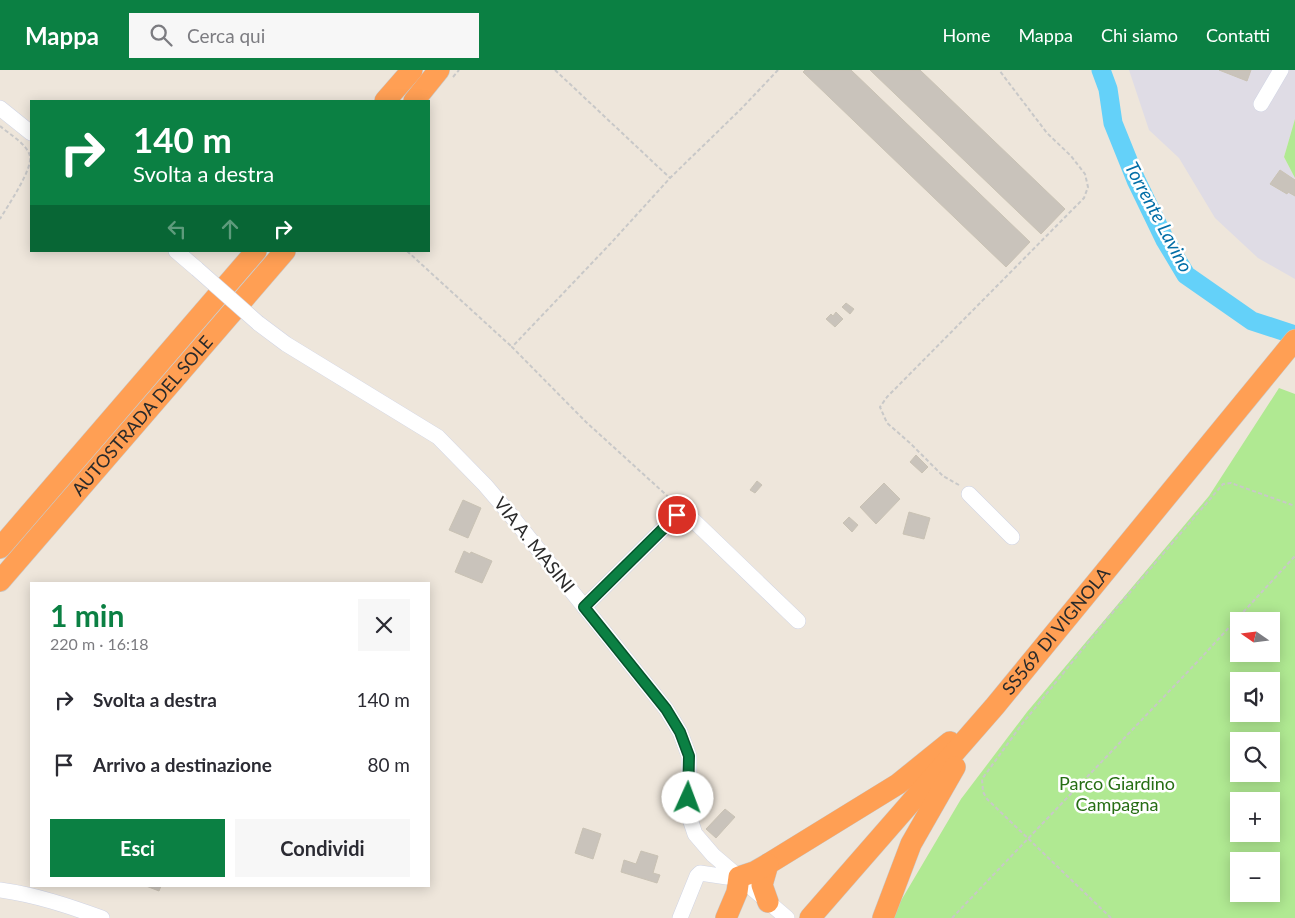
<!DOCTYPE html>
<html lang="it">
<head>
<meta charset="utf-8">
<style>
	:root { --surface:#fff; --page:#f7f7f7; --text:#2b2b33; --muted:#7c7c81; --accent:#0b8043 }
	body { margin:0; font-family:Lato,sans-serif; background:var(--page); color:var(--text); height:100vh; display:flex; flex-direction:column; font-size:19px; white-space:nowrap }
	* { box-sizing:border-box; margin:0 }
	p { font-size:16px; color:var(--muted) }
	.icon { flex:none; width:28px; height:28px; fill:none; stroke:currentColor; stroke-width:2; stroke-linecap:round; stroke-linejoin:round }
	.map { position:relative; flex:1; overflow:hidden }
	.sheet { position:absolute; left:30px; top:512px; width:400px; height:305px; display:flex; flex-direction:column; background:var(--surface); border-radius:0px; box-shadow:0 2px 12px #0003 }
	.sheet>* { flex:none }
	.hud { position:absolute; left:30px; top:30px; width:400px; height:152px; border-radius:0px; box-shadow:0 2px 12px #0003; background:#0b8043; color:#fff; overflow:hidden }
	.needle { width:32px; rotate:284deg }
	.controls { position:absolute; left:1230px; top:542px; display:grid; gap:10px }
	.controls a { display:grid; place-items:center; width:50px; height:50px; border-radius:0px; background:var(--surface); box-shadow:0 2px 12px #0003; font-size:25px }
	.pin { position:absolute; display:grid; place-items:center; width:42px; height:42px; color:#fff; margin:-21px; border:2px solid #fff; border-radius:50%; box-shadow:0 1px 5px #0007 }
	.me { position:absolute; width:55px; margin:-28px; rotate:2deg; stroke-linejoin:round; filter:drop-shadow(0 0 4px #0008) }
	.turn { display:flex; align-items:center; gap:18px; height:105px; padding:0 20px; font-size:22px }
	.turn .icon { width:65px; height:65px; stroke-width:2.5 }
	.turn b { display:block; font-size:35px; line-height:42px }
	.lanes { display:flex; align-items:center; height:48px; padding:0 20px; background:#0003; justify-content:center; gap:25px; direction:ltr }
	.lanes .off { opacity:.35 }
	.round { display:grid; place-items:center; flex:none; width:52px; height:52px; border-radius:0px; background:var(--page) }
	.overview { display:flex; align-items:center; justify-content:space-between; height:85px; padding:0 20px }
	h1 { font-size:30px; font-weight:700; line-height:38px; color:var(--accent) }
	.cta { display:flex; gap:10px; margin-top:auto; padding:10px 20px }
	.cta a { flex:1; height:58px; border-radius:0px; background:var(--accent); color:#fff; font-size:20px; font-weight:700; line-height:58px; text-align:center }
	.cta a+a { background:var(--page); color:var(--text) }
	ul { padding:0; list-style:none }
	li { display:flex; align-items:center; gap:15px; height:65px; padding:0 20px }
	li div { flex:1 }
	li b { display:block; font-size:19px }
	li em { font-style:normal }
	header { display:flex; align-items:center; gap:30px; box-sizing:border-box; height:70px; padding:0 25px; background:var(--accent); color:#fff }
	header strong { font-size:24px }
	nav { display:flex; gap:28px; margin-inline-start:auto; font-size:18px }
	.search { width:350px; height:45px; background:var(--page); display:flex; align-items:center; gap:12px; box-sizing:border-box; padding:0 18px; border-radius:0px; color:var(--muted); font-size:19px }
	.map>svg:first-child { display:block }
	.industrial { fill:#dfdce5 }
	.green { fill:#b0e992; fill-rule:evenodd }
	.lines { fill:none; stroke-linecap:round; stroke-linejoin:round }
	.river { stroke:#64d1f9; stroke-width:19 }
	.building { fill:#c9c3bb; stroke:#c9c2b4 }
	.minor-casing { stroke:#d0d4e4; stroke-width:16 }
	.highway-casing { stroke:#c8c8c8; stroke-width:22 }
	.path { stroke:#c8c8c8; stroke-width:2; stroke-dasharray:4 2.5; stroke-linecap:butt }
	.minor { stroke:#fff; stroke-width:15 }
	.highway { stroke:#ff9f54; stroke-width:21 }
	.minor-bridge-casing { stroke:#d0d4e4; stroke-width:16; stroke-linecap:butt }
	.minor-bridge { stroke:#fff; stroke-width:15 }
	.route-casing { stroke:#07532c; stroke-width:12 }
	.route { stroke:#0b8043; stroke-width:9 }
	.labels { text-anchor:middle; stroke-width:5; stroke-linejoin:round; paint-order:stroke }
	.street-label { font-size:18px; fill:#2a2a2a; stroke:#fff }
	.park-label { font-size:18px; fill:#266e14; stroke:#fff }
	.water-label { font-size:19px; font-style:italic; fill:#026ea7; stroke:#fff }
</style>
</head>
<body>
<header>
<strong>Mappa</strong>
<div class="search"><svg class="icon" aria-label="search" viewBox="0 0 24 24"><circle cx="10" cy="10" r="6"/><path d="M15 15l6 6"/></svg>Cerca qui</div>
<nav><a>Home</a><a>Mappa</a><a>Chi siamo</a><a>Contatti</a></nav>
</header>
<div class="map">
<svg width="1295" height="848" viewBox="0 0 1295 848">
	<rect width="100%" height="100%" fill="#eee6db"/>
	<path class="industrial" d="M1129,0H1295V49L1284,87L1295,108V209L1258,188L1215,148L1179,88L1149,60Z"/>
	<path class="green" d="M1295,49V108L1284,87Z
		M1279,318L1295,324V848H893L899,834L961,729L1027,642L1209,426ZM1239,551H1271V584H1239ZM1239,611H1271V644H1239ZM1239,671H1271V704H1239ZM1239,731H1271V764H1239ZM1239,791H1271V824H1239Z"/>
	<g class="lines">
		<path class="river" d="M1101,0L1108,19L1113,53L1136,110L1165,170L1186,205L1252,251L1295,265"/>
	</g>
	<path class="building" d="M805,0H851L1030,172L1006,197L803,2Z
		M870,0H920L1065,139L1041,164Z
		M1219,0H1251L1247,11Z
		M1280,100L1295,110V126L1288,122L1287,124L1270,114Z
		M846,233L854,239L850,244L842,237Z
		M836,242L843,249L835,257L826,249L831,244L833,246Z
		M916,385L928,397L922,403L910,392Z
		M757,411L762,415L755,423L750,420Z
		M884,413L900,429L876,454L860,437Z
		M463,430L481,438L468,468L449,460Z
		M909,442L930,448L924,469L903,464Z
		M849,447L858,455L852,462L843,453Z
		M464,481L470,484L471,482L492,491L482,513L455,502Z
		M725,739L735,747L716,768L706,759Z
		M583,758L601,764L593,789L575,783Z
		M641,781L658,786L653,803L660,805L657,813L621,802L624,790L636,794Z
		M146,816H161L159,821Z"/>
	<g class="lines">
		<g class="minor-casing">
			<path id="minor" d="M1261,34L1281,0
				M0,38L31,63
				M176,181L197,199
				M258,253L286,274L438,367L485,415L509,443L666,639L680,662L689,686V746L695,764L713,785L787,848
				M969,424L1012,467
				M584,537L677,445L683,444L692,449L798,551
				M0,820C36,825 69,836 102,848
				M680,848L697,806L700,803L727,807L735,803"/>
		</g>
		<g class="highway-casing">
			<g id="highway">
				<path d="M385,31L412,0"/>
				<path d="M414,31L439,0"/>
				<path d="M0,478L256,181"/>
				<path id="s1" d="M0,511L285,181"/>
				<path d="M768,832L762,815L768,794L898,714L950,672"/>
				<path d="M726,848L737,822L739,807L754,802L768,794"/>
				<path id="s2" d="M810,848L995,636L1295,270"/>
				<path d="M883,848L911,774L955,697"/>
			</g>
		</g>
		<path class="path" d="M555,0L670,108
			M453,7L459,0
			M0,56C9,64 27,74 30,86C33,99 7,137 0,149
			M407,181L512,277
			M959,415L943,406L910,373L887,353L880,337L887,327L1084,128L1088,117L1085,104L1071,86L1047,63L999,0
			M674,432L586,352L512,277L611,173L670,108L741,39L778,0
			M952,848L1200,589L1295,486
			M1111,848L987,729L983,722L982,709L1022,654L1108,548L1223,414L1231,413L1295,436"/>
		<use href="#minor" class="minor"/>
		<use href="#highway" class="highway"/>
		<g class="minor-bridge-casing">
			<path id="minor-bridge" d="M197,199L258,253"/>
		</g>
		<use href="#minor-bridge" class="minor-bridge"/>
	</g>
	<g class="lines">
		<g class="route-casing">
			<path id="route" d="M677,445L584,537L666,639L680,662L689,686L688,728"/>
		</g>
		<use href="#route" class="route"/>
	</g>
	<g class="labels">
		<g class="street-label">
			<text dy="6" stroke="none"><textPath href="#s1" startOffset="218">AUTOSTRADA DEL SOLE</textPath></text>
			<text transform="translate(534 475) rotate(51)" y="6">VIA A. MASINI</text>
			<text dy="6" stroke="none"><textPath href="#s2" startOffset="378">SS569 DI VIGNOLA</textPath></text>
		</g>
		<g class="park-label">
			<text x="1117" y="720">Parco Giardino<tspan x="1117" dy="21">Campagna</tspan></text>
		</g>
		<g class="water-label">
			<text transform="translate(1159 147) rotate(62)" y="7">Torrente Lavino</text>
		</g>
	</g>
</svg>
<div class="controls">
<a><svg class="needle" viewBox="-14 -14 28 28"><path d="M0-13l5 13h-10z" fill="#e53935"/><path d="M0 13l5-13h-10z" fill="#7c7c81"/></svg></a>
<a><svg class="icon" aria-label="sound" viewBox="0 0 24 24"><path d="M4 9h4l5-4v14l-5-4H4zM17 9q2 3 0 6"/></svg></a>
<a><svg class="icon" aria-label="search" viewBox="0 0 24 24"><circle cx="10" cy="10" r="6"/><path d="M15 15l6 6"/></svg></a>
<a>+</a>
<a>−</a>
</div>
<div class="pin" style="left:677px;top:445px;background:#d93025"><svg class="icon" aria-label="arrive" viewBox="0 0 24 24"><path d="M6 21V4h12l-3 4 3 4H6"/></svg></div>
<svg class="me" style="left:688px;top:728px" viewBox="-20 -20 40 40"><circle r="19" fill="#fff"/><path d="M0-13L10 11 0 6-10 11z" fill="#0b8043"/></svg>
<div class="hud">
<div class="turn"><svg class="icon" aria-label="right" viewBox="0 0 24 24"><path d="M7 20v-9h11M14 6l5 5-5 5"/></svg><div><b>140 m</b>Svolta a destra</div></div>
<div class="lanes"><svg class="icon off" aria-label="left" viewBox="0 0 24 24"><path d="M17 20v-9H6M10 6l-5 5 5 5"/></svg><svg class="icon off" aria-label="ahead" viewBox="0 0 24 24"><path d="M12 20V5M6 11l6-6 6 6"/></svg><svg class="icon" aria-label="right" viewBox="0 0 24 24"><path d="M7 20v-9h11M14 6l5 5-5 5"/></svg></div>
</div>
<section class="sheet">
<div class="overview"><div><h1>1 min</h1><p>220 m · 16:18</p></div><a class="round"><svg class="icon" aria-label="close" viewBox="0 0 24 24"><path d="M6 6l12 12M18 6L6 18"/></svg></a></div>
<ul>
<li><svg class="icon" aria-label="right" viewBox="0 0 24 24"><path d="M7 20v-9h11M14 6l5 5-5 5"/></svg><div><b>Svolta a destra</b></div><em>140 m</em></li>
<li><svg class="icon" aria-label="arrive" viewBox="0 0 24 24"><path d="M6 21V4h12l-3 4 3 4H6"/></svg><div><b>Arrivo a destinazione</b></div><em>80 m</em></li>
</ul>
<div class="cta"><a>Esci</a><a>Condividi</a></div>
</section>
</div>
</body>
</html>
